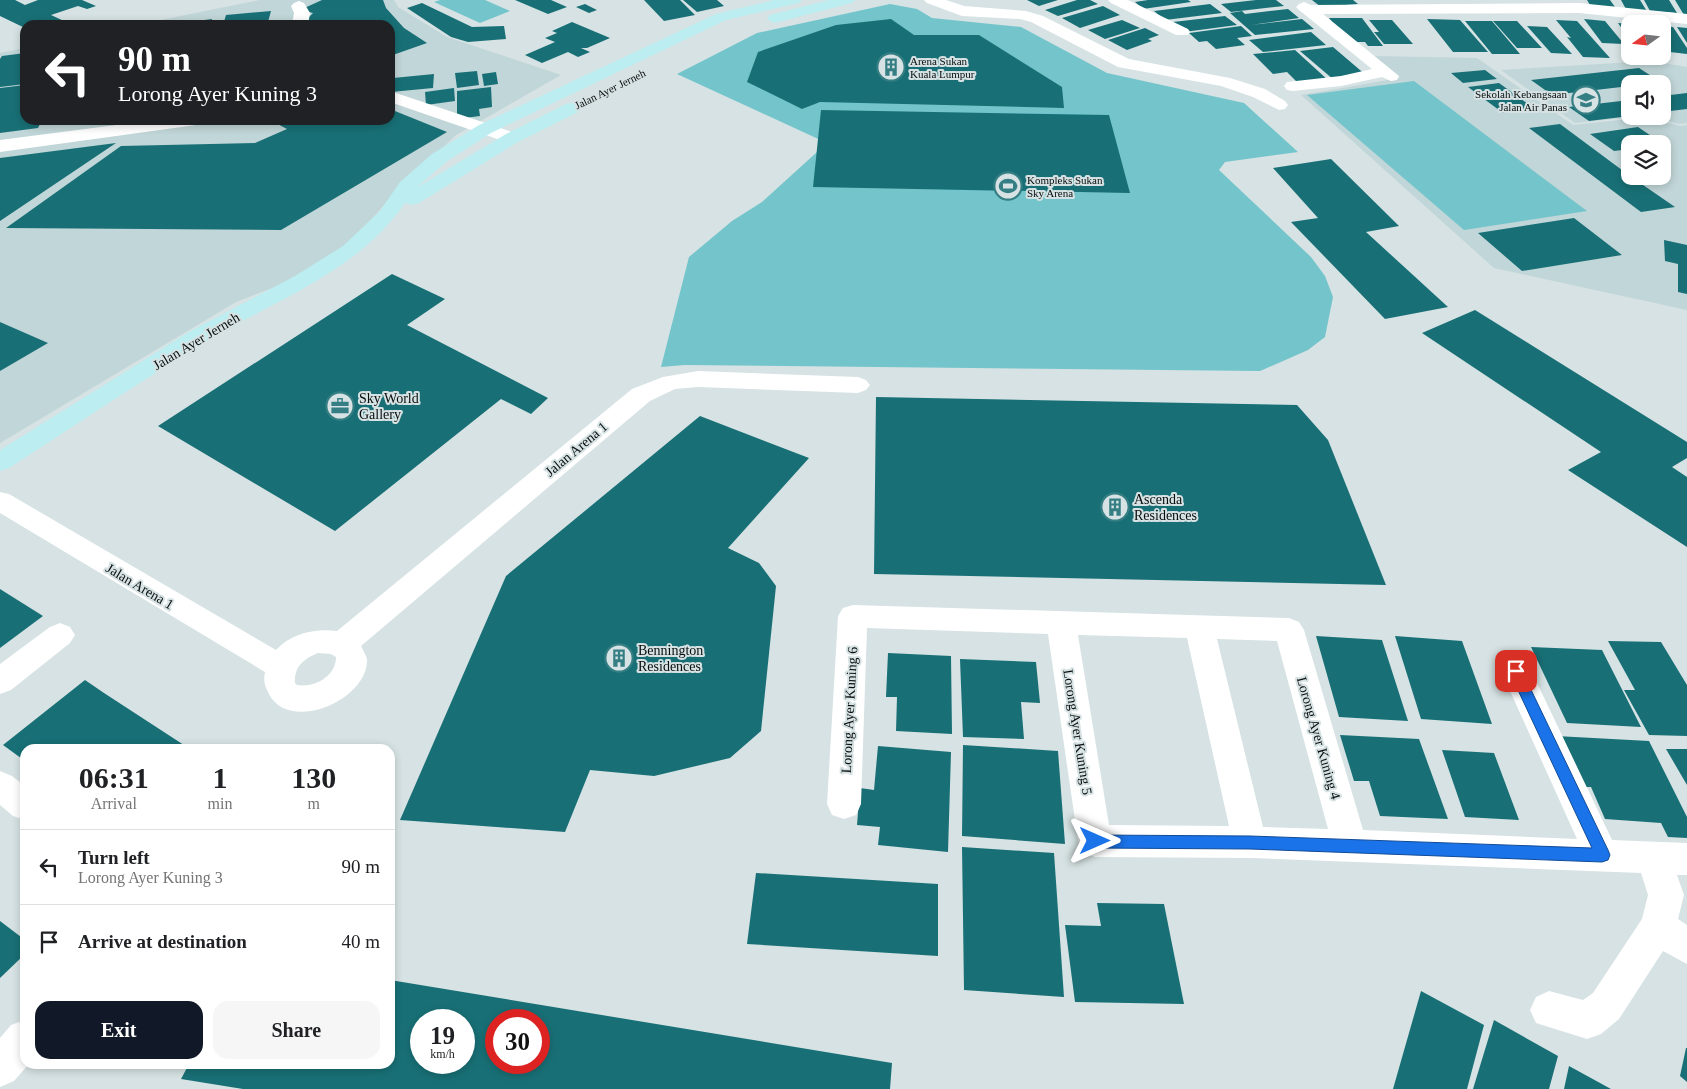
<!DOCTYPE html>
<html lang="en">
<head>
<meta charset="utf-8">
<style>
	:root { --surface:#fff; --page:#f6f6f6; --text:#202124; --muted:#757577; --line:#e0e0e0; --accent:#111827 }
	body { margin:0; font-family:Georgia,serif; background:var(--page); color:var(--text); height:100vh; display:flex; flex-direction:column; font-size:19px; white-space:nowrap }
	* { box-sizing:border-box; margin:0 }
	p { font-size:16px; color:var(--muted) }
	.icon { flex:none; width:28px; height:28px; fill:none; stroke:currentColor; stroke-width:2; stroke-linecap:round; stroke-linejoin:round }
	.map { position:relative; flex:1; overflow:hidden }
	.details { position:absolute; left:20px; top:744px; width:375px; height:325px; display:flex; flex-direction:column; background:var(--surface); border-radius:15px; box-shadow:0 2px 8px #0003 }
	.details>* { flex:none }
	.top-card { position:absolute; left:20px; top:20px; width:375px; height:105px; border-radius:15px; box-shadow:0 2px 8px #0003; background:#202124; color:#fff; overflow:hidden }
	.needle { width:32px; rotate:255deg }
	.buttons { position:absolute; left:1621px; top:15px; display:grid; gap:10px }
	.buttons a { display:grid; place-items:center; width:50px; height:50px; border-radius:10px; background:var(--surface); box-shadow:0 2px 8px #0003; font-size:25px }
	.speed { position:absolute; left:410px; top:1009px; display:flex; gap:10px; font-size:25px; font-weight:700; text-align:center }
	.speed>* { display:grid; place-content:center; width:65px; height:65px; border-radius:50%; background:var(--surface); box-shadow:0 2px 8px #0003; line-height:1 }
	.speed small { font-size:12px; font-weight:400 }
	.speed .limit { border:8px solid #d22; background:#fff; color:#111 }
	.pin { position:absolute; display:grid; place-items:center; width:42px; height:42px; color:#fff; margin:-21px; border-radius:10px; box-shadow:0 2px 8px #0006 }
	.me { position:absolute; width:55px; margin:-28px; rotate:90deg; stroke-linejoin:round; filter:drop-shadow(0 0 4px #0008) }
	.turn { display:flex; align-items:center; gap:18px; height:105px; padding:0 15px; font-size:22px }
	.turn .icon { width:65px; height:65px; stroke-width:2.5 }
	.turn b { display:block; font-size:35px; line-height:42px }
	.eta { display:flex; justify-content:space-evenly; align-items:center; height:85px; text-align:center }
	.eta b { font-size:30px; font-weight:800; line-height:35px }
	.cta { display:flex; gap:10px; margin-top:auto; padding:10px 15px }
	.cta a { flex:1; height:58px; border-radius:15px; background:var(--accent); color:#fff; font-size:20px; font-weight:800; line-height:58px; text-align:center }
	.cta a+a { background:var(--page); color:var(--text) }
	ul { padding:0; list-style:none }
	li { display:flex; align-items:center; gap:15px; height:75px; padding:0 15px; border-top:1px solid var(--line) }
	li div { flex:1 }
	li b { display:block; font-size:19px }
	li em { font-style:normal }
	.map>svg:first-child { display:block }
	.built { fill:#c1d6d8; fill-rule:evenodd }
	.green { fill:#73c5cb }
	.building { fill:#187076; fill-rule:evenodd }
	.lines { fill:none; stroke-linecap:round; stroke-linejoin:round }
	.minor { fill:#fff; fill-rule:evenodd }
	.secondary { fill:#bcedf0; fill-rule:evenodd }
	.route { fill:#1a73e8; stroke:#114b97 }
	.labels { text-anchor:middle; stroke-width:4; stroke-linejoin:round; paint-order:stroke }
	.far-poi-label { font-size:11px; fill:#090d0e; stroke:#d6e2e3; text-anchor:start }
	.far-street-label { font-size:11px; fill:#090d0e; stroke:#d6e2e3 }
	.street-label { font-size:14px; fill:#090d0e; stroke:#d6e2e3 }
	.poi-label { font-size:14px; fill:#090d0e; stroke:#d6e2e3; text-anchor:start }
</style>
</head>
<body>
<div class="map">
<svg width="1687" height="1089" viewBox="0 0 1687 1089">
	<rect width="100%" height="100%" fill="#d6e2e3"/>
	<path class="built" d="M260,0H394L398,7L447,37L561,75L456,135L384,205L357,236L301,277L236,302L0,443V53L25,48V120H390V25H136Z
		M1374,56L1477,58L1573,125L1648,117L1680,126L1687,125V310L1494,268L1301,95L1400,78ZM1630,144H1662V176H1630Z
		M1651,61L1687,67V123L1679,124L1650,116H1662V84H1630V116H1642L1575,123L1501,70Z"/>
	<path class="green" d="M440,0H485L510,11L480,23L434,2Z
		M890,4L917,9L932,18L1021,27L1107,73L1244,103L1298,152L1225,162L1219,170L1311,257L1325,276L1333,297L1325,337L1308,350L1260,371L684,365L661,367L689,257L732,221L762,202L827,143L677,74L757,33Z
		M1414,81L1587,211L1464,230L1307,95Z"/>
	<path class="building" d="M0,0H15L25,5L38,0H82L96,6L87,9L78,6L51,15L64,21L54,25H25V28L0,16Z
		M322,0H383L386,8L404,28L427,43L390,56V25H301L313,13L300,10Z
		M515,0H551L567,7L548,14Z
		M644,0H680L695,15L664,21Z
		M683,0H717L724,6L697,12Z
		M1027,0H1058L1039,6Z
		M1077,0H1090L1098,4L1058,16L1045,10Z
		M1148,0H1188L1191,2L1143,9L1135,2Z
		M1256,0H1276L1284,6L1231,12L1221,4Z
		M1312,0H1353L1358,4L1321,7Z
		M1587,0H1610L1615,7L1590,5Z
		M1621,0H1640L1648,13L1627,11Z
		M1644,0H1669L1677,13L1650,11Z
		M1675,0H1687V16L1684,15Z
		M422,3L472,27L504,26L506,39L468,42L451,37L407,8Z
		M585,4L597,10L589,13L576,7Z
		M1210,4L1222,13L1165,20L1154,11Z
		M1103,6L1120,15L1080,28L1062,18Z
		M1288,9L1299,18L1251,25L1302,19L1314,29L1255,35L1230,13L1242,11L1245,14Z
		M271,11L268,22L223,25L226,15Z
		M1225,16L1237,25L1184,32L1173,22Z
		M1329,18H1362L1383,46H1368L1365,42H1351L1339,31Z
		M212,19L211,25H174V24Z
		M891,19L914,35H979L1062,87L1064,108L820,102L802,109L747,82L758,52L836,25Z
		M1427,19L1460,20L1488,52H1453Z
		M1584,19L1605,21L1624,44L1602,43Z
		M1122,20L1140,28L1105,39L1088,30Z
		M1369,20H1392L1413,44H1384L1374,32H1379Z
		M1556,20L1577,21L1610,58L1583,57L1567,37L1571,38Z
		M1465,21H1492L1520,54H1492Z
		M1493,21H1517L1542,48H1517Z
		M572,22L610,38L587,48H581L590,52L578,57L568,52L542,63L525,55L555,42L545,38L557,33L552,31Z
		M1618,23L1630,24V40Z
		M1241,26L1252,36L1237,38L1245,45L1216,49L1207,41L1199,42L1189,33Z
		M1527,26L1547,27L1572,54L1551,53Z
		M1662,26L1673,27L1687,48V54L1670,52L1662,41Z
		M1677,27L1687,28V43Z
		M1145,28L1159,35L1148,39L1152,41L1127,50L1108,40Z
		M1311,32L1326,45L1263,52L1249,40Z
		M1333,47L1367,76L1334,80L1300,51Z
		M1295,50L1329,81L1299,84L1287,72L1273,74L1253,54Z
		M25,53V84L0,87V59L2,56Z
		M1639,68L1662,83L1630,84V86L1552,95L1531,80Z
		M1485,70L1497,79L1463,83L1451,73Z
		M477,71L479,85L457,88L455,73Z
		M496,72L498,84L484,86L482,74Z
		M434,74L433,88L391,92L393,78Z
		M1499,83L1535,109L1503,113L1468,87Z
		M25,85V120H42L38,128L0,133V88Z
		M491,87L492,107L479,109L480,116L457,119V91Z
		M454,88L455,101L426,105L425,92Z
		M1687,93V109L1662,112V96Z
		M1630,100V116L1589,121L1569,107Z
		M390,109L447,132L281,230L6,228L121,146L255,143L287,129L270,120H390Z
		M821,110L1109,115L1130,193L813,187Z
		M1560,124L1630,176L1675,207L1641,212L1529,128Z
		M1638,127L1663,144H1630V149L1614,151L1590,134Z
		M116,143L0,221V158Z
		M1331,159L1399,226L1366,232L1448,307L1385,319L1291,222L1318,218L1273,168Z
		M1574,218L1622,255L1522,271L1478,233Z
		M1664,240L1687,245V294L1678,292V264L1665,261Z
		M392,274L445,299L407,325L548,398L531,414L501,399L335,531L158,426Z
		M1475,310L1687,442V458L1672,467L1687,477V547L1568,470L1601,452L1422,333Z
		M0,322L48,343L0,371Z
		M876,397L1297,405L1328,440L1386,585L874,574Z
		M700,416L809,458L728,548L759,563L776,586L761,731L730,758L654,776L590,770L565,832L400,820L506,576Z
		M0,589L43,616L0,648Z
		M1316,636L1382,640L1408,721L1339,717Z
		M1395,636L1462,641L1492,724L1421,719Z
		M1608,641L1661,642L1687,685V736L1649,735L1624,690H1635Z
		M1531,647L1602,650L1641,727L1567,723Z
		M888,653L951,656L952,734L896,731L897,697H886Z
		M960,659L1036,662L1040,703L1021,702L1024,739L963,737Z
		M85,680L104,693L190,749H25V761L3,745Z
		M1340,735L1419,739L1448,819L1380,816L1369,781H1354Z
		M1556,736L1649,741L1687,817V838L1668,837L1661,823L1605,819L1591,787H1578Z
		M963,745L1058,751L1065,844L962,836Z
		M878,746L951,752L948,852L878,845L880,827L857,825L860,788L874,790Z
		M1666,749H1687V785Z
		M1442,750L1494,753L1519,820L1465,817Z
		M962,847L1054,853L1064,997L964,990Z
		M756,873L938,884V956L747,944Z
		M1097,903L1164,904L1184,1004L1075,1002L1065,925L1101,926Z
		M0,921L25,940V954L0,978Z
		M390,980L892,1063L890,1089H243L181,1079L189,1064H390ZM421,1020H464V1062H421ZM496,1020H539V1062H496Z
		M1421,991L1484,1025L1467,1089H1393Z
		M1494,1020L1558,1056L1549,1089H1473Z
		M1686,1048H1687V1082L1680,1076Z
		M1569,1066L1611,1089H1564Z"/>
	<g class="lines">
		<path class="minor" d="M924,0H946L964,6L1026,11L1043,16L1129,59L1230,78L1265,89L1285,101L1288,105L1285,109L1279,110L1253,97L1221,86L1118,67L1031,22L1020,19L962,16L927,3Z
			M1108,0H1128L1188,29L1190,32L1188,35H1176L1111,3Z
			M299,1L304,3L310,13L308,25H292L294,13L291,6L294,3Z
			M1304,2L1311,5L1579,3L1687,14V24L1579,13L1323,14L1399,76L1397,80L1391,81L1382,77L1341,86L1293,91L1287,90L1284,86L1287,82L1341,76L1372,69L1299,10L1296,7L1299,4Z
			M390,91L518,134L521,138L518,142L512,143L506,142L390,102Z
			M155,120H205L202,124L196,125L0,152V140Z
			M698,371L858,377L866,380L870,385L866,390L858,393L698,387L675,389L650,401L361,646C363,650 366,655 367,659C369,700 289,734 269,694C265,687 263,681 265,672L0,513V492L9,494L276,650C291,633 316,628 337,631L632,389L663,377ZM318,653L331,654L336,657C336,676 315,688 297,685L295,683C294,666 304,659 318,653Z
			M853,605L1289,618L1299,622L1304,630L1363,830L1577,839L1501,671L1505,662L1516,659L1527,662L1612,840L1687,843V875H1677L1684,895L1678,919L1687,925V964L1663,951L1619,1019L1601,1034L1587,1039L1536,1023L1530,1010L1536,997L1549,991L1583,1000L1593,993L1642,919L1648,895L1641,873L1250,858L1095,857L1083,852L1078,841L1048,634L867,628L861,804L856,815L844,819L832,815L827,804L838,616L843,608ZM1078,635L1187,638L1229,826L1109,825ZM1217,639L1277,641L1328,829L1263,827Z
			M60,623L70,627L75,635L70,643L11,690L0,694V664L50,627Z
			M0,771L12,776L25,786V820L13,816L0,805Z
			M25,1020V1064H29L14,1081L0,1087V1038L11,1025Z"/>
		<path class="secondary" d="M774,0H802L799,3L726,20L491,133L446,162L416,188L506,134L566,104L572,103L578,104L581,108L578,112L518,142L419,203L412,205L405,203C357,273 274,300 204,343C138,383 74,426 9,468L0,471V450L189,332L295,276L343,246L380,211L400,182L432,154L479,125L716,14Z
			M829,0H855L852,3L775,23L770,21L767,18L770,15Z"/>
	</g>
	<path class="route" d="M1516,666L1520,667L1522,671L1608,850L1610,855L1608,860L1602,862L1250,849L1095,848L1090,846L1088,841L1090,836L1095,835L1250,836L1592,848L1509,671L1511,667Z"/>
	<defs>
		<g id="building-ring" transform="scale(1.4375)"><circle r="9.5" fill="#d6e2e3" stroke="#357e83" stroke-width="1.5"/><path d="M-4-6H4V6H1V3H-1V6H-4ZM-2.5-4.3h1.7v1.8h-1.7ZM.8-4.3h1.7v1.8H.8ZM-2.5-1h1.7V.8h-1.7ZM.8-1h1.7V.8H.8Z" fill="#357e83"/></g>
		<g id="school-ring" transform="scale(1.4375)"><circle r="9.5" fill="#d6e2e3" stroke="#357e83" stroke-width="1.5"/><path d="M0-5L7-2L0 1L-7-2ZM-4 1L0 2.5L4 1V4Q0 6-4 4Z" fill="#357e83"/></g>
		<g id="stadium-ring" transform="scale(1.4375)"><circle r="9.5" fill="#d6e2e3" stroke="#357e83" stroke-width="1.5"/><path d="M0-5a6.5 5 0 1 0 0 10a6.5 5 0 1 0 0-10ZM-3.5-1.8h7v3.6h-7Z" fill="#357e83"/></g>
		<g id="office-ring" transform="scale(1.4375)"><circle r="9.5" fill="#d6e2e3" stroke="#357e83" stroke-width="1.5"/><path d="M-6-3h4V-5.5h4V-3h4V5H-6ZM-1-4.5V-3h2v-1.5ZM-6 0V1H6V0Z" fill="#357e83"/></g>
	</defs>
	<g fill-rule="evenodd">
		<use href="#building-ring" x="891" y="67"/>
		<use href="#school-ring" x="1586" y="100"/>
		<use href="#stadium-ring" x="1008" y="186"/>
		<use href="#office-ring" x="340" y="406"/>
		<use href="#building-ring" x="1115" y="507"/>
		<use href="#building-ring" x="619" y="658"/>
	</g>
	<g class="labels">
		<g class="far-poi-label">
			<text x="910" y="65">Arena Sukan<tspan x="910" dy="13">Kuala Lumpur</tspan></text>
			<text x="1567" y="98" text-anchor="end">Sekolah Kebangsaan<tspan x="1567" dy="13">Jalan Air Panas</tspan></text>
			<text x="1027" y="184">Kompleks Sukan<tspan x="1027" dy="13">Sky Arena</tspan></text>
		</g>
		<g class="far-street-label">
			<text transform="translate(610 89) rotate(-26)" y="4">Jalan Ayer Jerneh</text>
		</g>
		<g class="street-label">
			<text transform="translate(196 341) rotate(-31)" y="5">Jalan Ayer Jerneh</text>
			<text transform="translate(576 449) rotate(-40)" y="5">Jalan Arena 1</text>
			<text transform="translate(140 586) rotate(31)" y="5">Jalan Arena 1</text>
			<text transform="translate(849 710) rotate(-87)" y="5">Lorong Ayer Kuning 6</text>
			<text transform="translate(1078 732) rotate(81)" y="5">Lorong Ayer Kuning 5</text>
			<text transform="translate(1319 738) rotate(74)" y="5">Lorong Ayer Kuning 4</text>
		</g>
		<g class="poi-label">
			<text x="359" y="403">Sky World<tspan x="359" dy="16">Gallery</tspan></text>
			<text x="1134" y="504">Ascenda<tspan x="1134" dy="16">Residences</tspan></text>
			<text x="638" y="655">Bennington<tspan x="638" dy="16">Residences</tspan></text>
		</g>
	</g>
</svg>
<div class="buttons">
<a><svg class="needle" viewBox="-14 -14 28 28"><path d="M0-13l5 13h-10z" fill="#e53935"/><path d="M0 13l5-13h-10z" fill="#757577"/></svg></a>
<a><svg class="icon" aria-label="sound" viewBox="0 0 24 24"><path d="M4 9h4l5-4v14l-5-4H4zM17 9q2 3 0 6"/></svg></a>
<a><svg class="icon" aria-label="layers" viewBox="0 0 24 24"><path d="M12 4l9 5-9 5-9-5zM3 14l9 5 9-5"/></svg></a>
</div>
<div class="speed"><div>19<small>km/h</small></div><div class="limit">30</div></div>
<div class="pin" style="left:1516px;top:671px;background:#d93025"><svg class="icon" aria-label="arrive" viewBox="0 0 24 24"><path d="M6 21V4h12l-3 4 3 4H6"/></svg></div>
<svg class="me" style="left:1095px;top:841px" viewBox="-20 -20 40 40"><path d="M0-17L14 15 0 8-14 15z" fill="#1a73e8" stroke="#fff" stroke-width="4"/></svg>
<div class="top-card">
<div class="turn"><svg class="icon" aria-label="left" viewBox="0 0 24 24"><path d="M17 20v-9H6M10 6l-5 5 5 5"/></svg><div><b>90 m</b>Lorong Ayer Kuning 3</div></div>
</div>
<section class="details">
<div class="eta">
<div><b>06:31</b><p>Arrival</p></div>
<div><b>1</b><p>min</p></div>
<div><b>130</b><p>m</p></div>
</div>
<ul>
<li><svg class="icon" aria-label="left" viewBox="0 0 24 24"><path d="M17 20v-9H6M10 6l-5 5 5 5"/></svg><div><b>Turn left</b><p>Lorong Ayer Kuning 3</p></div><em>90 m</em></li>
<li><svg class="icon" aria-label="arrive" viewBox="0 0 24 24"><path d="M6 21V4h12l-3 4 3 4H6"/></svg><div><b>Arrive at destination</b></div><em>40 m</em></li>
</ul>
<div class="cta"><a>Exit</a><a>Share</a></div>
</section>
</div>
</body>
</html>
